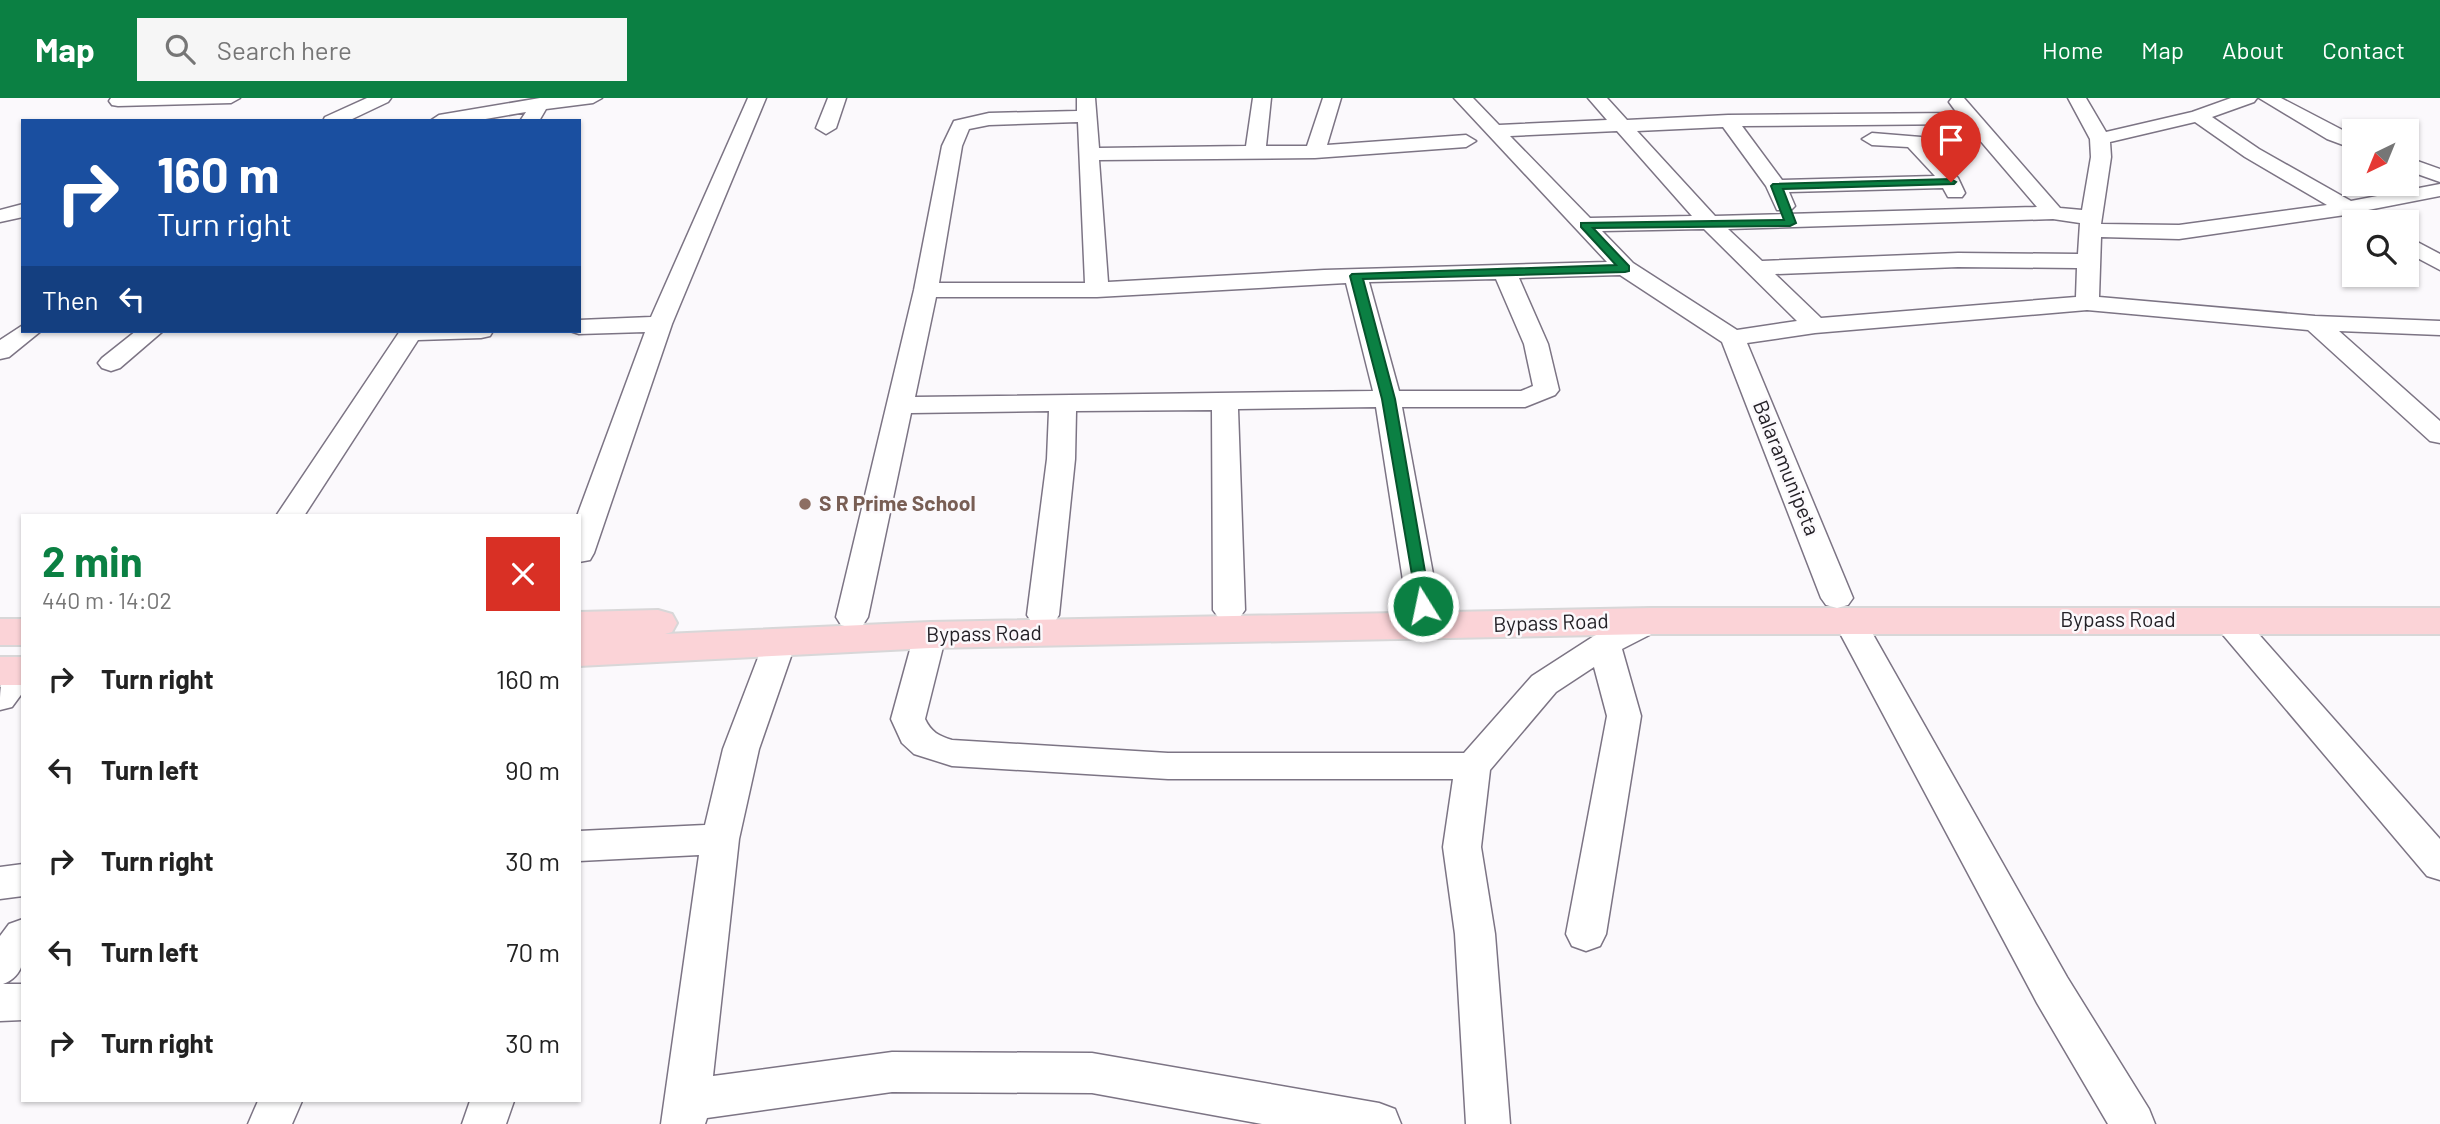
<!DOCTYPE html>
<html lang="en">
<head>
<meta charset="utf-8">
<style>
	:root { --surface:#fff; --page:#f6f6f6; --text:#222; --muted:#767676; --accent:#0b8043 }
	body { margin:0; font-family:Barlow,sans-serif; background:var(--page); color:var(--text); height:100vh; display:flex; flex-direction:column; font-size:26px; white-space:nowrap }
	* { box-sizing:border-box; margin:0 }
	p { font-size:23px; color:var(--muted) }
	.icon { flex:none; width:38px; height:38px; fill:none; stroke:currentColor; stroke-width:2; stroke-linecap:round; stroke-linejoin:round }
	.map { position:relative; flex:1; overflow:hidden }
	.panel { position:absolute; left:21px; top:416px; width:560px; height:588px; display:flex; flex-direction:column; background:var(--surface); border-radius:0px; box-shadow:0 2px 5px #0004 }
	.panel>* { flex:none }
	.guide { position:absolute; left:21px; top:21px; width:560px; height:214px; border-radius:0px; box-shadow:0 2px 5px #0004; background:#1a4fa0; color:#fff; overflow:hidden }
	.needle { width:46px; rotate:223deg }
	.tools { position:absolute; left:2342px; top:21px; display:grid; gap:14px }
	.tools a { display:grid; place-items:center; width:77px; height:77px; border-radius:0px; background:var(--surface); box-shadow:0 2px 5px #0004; font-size:35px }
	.pin { position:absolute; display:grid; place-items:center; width:60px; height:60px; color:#fff; margin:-72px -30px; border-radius:50% 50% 50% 0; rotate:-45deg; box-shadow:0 0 7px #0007 }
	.pin .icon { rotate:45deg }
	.me { position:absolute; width:77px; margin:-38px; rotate:350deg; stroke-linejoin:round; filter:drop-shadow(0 0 5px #0008) }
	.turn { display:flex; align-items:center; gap:24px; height:147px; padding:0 21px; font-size:32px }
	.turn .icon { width:91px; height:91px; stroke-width:2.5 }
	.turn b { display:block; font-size:49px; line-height:60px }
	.then { display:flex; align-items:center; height:66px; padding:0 21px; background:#0003; gap:14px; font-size:26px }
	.round { display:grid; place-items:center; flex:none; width:74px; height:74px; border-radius:0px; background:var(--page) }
	.summary { display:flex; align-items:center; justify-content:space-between; height:119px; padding:0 21px }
	h1 { font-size:42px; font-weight:700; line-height:52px; color:var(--accent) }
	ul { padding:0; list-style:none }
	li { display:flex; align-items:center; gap:21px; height:91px; padding:0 21px }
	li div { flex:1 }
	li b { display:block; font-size:26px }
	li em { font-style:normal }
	header { display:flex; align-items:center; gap:42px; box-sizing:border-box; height:98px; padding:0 35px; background:var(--accent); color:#fff }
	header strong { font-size:33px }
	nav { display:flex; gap:38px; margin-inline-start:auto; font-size:24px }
	.search { width:490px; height:63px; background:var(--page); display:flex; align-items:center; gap:18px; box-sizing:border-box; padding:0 24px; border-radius:0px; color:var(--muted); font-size:26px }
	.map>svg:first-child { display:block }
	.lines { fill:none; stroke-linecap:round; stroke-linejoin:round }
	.minor-casing { stroke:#7c7484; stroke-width:3 }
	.major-casing { stroke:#d8d7d8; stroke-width:4 }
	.minor { fill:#fff; fill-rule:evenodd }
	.major { fill:#fbd3d7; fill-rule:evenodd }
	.route { fill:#0b8043; stroke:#07532c; stroke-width:2 }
	.education-dot { fill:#8d6e63; stroke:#fbf9fc; stroke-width:2.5 }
	.labels { text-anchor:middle; stroke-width:5; stroke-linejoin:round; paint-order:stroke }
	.street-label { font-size:21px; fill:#242127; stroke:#fbf9fc }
	.education-label { font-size:21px; font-weight:bold; fill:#785e54; stroke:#fbf9fc; text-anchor:start }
</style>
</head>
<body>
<header>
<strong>Map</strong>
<div class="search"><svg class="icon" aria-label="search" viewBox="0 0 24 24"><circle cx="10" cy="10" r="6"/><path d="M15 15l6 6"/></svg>Search here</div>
<nav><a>Home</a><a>Map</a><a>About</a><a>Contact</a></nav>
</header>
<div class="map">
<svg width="2440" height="1026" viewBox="0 0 2440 1026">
	<rect width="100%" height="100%" fill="#fbf9fc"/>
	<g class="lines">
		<g class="minor-casing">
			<path id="minor" d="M111,0H240L231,5L118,8L112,7L109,3Z
				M367,0H391L388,4L348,23H323L325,19Z
				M540,0H602L593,5L546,11L539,23H520L526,14L474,23H430L439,17Z
				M748,0H766L672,226L594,455L590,462L579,464L577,418L645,234L579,236L570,233H579V222L651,219Z
				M828,0H846L836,30L826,36L816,30Z
				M1077,0H1095L1099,50L1246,48L1253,0H1271L1266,48H1307L1323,0H1341L1327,47L1466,37L1476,43L1466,49L1315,60L1099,62L1108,184L1324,172L1607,164L1454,0H1473L1499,27L1607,22L1588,0H1607L1627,22L1728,17L1957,15L1949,4L1952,0H1964L2060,110L2082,112L2091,59L2090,41L2068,0H2086L2106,34L2192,14L2231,0H2257L2254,4L2212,19L2259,51L2351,103L2440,86V98L2363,113L2360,117L2353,119L2345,117L2179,141L2101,139L2099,199L2315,218L2440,223V237L2339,233L2440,323V345L2430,343L2308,232L2087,212L1815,235L1747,245L1853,500L1848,507L1837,510L1826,507L1821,500L1722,244L1620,177L1519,180L1548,246L1559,292L1555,297L1525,309H1402L1439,508L1434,515L1423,518L1412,515L1407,508L1376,309L1238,311L1245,512L1240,519L1229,523L1218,519L1213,512L1212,312L1076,313L1075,361L1059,517L1054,525L1043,528L1032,525L1027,517L1047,361L1049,313L911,315L868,519L863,527L852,530L841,527L836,519L914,192L942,48L954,23L989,15L1077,13ZM1078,24L1085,185H939L962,48L969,31L989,27ZM2195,24L2245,59L2327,107L2179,127L2101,126L2111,59L2110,44ZM1966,26L2037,109L1715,118L1637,33L1723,29L1766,88L1777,112H1791L1795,108L1789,94L1943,90L1948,99H1962L1965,95L1958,80L1921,39L1872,35L1862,41L1872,47L1908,49L1935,78L1782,82L1742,28ZM1617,33L1692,118L1590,120L1510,38ZM2053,121L2080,125L2078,156L1958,155L1762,163L1728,131ZM1704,131L1797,223L1737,232L1633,165L1602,133ZM1958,169L2077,170L2076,199L1821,220L1775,176ZM1496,181L1524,246L1533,288L1521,293H1399L1369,184ZM1346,185L1373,293L915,299L936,199H1097Z
				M2259,0H2281L2354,38V51L2327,41Z
				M2406,59L2440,71V84L2406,72Z
				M23,106V119L0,124V112Z
				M2406,138L2440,156V172L2406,154Z
				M23,227V233H41L9,259L0,261V242Z
				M136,233H163L120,270L111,273L102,270L98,265L102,260Z
				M400,233H493L490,238L481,240L418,242L304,418H276Z
				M1650,512L1661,515L1666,523L1661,531L1622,551L1641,618L1606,836L1600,848L1586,853L1572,848L1566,836L1607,618L1594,569L1556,594L1490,672L1481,749L1495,836L1510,1026H1466L1455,836L1443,749L1453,681H1168L952,668L914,656L902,645L891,621L914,537L919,529L930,526L941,529L946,537L925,621C931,634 939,638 952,642L1168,655H1464L1532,578L1594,538Z
				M2229,512L2240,515L2440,741V782L2427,778L2218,531L2213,523L2218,515Z
				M1850,513L1861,516L1866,524L2067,879L2149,1011L2155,1026H2108L2037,905L1834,524L1839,516Z
				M780,533L791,536L796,544L759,651L739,741L713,978L892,954L1092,955L1379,1005L1395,1011L1401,1026H1262L1092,995L892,994L707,1020L705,1026H661L699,757L579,763V733L705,727L723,651L764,544L769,536Z
				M21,561L23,594L12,609L0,612C0,588 0,569 21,561Z
				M23,766V798L0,801V769Z
				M23,821C23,846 31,876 3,886H23V922L0,923V838L9,826Z
				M258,1003H302L292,1026H248Z
				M470,1003H514L506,1026H462Z"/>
		</g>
		<g class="major-casing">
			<path id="major" d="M1650,510H2440V536H1650L930,550L579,568V540H582H579V514L658,512L672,516L677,525L672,534L665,536L930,524Z
				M0,521H23V547H0Z
				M0,559H23V587H0Z"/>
		</g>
		<use href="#minor" class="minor"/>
		<use href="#major" class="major"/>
	</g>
	<path class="route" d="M1951,81L1956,84L1954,86L1783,91L1796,125L1790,128L1593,130L1629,168V173L1625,174L1363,181L1395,301L1431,508L1423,513L1418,512L1382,301L1350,178L1352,176L1616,167L1581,129V125L1784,122L1771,88L1773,86Z"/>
	<circle class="education-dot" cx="805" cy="406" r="7"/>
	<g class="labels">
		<g class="street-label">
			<text transform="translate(1786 370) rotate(68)" y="7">Balaramunipeta</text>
			<text x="2118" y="529">Bypass Road</text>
			<text transform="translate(1551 525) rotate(-2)" y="7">Bypass Road</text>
			<text transform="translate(984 536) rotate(-1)" y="7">Bypass Road</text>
		</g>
		<g class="education-label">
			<text x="819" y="413">S R Prime School</text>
		</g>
	</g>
</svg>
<div class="tools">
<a><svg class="needle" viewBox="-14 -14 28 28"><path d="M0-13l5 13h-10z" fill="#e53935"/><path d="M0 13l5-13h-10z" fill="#767676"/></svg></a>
<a><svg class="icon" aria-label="search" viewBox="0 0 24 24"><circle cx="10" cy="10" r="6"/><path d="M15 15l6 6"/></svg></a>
</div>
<div class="pin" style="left:1951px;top:84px;background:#d93025"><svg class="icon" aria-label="arrive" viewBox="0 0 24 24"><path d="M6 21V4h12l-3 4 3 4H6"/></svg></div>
<svg class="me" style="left:1423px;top:508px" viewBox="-20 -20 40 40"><circle r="17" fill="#0b8043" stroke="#fff" stroke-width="3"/><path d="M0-11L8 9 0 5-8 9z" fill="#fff"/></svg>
<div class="guide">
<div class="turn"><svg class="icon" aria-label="right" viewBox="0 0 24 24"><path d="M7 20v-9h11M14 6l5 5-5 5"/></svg><div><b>160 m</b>Turn right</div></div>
<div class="then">Then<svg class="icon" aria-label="left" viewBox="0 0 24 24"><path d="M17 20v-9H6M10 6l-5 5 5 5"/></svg></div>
</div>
<section class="panel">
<div class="summary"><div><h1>2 min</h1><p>440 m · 14:02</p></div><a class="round" style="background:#d93025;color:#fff"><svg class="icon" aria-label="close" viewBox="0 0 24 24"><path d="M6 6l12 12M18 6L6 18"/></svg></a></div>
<ul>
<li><svg class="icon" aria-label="right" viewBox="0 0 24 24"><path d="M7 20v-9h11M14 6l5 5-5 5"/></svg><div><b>Turn right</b></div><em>160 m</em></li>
<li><svg class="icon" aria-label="left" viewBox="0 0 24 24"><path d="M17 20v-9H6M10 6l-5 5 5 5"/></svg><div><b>Turn left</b></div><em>90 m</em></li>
<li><svg class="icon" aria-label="right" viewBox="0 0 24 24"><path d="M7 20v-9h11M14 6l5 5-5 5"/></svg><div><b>Turn right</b></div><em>30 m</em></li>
<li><svg class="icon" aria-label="left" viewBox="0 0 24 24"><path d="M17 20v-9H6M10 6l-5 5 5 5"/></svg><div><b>Turn left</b></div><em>70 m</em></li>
<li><svg class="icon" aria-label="right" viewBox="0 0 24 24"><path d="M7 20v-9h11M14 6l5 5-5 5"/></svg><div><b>Turn right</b></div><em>30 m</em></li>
</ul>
</section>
</div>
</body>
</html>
